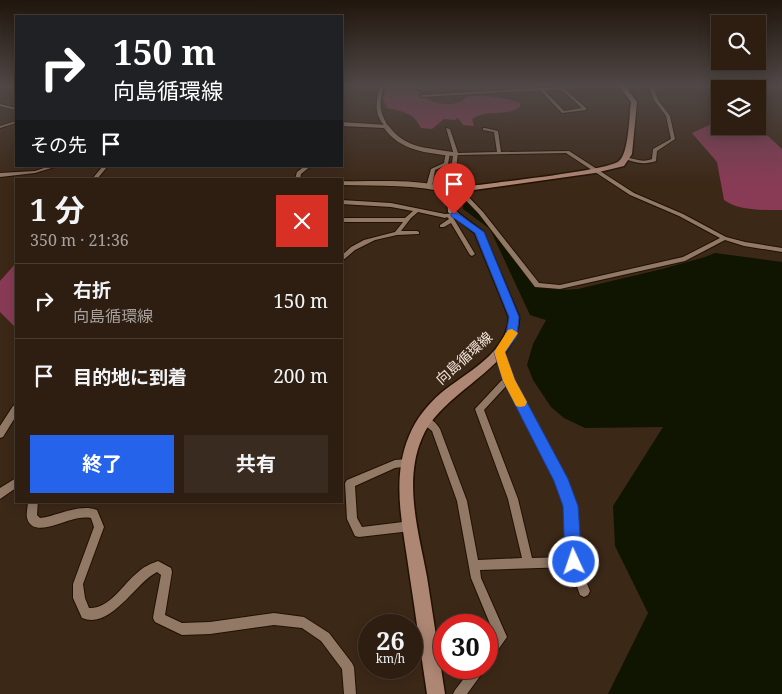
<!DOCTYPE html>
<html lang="ja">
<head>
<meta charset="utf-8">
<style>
	:root { --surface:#2d1e11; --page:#392b1f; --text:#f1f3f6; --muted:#a7a29f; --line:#483c31; --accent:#2563eb }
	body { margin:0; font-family:"Noto Serif","Noto Sans JP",serif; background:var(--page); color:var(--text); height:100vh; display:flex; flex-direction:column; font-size:19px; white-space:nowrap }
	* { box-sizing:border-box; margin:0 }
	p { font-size:16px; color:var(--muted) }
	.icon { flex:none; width:28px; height:28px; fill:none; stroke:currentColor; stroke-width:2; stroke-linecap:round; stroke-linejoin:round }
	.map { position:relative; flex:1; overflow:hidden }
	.side { position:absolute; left:15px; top:178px; width:328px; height:325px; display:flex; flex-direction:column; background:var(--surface); border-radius:0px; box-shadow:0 2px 12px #0003,0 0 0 1px var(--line) }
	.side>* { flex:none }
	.hud { position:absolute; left:15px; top:15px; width:328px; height:152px; border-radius:0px; box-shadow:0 2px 12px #0003,0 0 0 1px var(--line); background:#202124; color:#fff; overflow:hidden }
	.buttons { position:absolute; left:711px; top:15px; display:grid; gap:10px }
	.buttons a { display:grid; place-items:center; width:55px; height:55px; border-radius:0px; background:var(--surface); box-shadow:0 2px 12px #0003,0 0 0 1px var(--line); font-size:25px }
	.speed { position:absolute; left:358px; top:614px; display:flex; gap:10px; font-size:25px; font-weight:700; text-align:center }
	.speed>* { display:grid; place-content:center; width:65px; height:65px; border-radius:50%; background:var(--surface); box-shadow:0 2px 12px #0003,0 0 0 1px var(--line); line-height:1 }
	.speed small { font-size:12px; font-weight:400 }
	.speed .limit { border:8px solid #d22; background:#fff; color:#111 }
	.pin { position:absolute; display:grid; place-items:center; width:42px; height:42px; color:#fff; margin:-51px -21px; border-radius:50% 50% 50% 0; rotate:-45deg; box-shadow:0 0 5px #0007 }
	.pin .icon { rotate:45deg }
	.me { position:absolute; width:55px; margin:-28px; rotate:357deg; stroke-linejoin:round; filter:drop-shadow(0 0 4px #0008) }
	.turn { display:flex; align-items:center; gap:18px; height:105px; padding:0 15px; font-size:22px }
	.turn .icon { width:65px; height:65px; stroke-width:2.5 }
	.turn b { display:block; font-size:35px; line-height:42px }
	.then { display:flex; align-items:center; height:48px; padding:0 15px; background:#0003; gap:10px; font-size:19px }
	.round { display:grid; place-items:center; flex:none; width:52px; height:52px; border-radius:0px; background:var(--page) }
	.head { display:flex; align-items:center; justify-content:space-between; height:85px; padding:0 15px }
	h1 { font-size:30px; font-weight:700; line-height:38px }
	.cta { display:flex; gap:10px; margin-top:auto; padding:10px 15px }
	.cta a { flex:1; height:58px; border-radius:0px; background:var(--accent); color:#fff; font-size:20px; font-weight:700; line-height:58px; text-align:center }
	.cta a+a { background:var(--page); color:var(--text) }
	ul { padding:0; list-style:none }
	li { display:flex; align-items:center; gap:15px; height:75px; padding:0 15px; border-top:1px solid var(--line) }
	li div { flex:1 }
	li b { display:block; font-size:19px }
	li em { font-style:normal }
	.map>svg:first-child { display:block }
	.forest { fill:#893b56 }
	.water { fill:#0f1500 }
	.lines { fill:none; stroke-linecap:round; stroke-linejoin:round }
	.minor-casing { stroke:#221002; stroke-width:2 }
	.tertiary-casing { stroke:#221002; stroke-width:2 }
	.secondary-casing { stroke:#221002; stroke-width:3 }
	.minor { fill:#917966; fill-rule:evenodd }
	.tertiary { fill:#917966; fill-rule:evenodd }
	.secondary { fill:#ae8674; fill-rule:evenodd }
	.route { fill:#2563eb; stroke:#184099 }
	.slow { fill:#f59e0b }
	.labels { text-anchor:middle; stroke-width:5; stroke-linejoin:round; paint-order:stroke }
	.street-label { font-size:14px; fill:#f3e5db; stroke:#3c2817 }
</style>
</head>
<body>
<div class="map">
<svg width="782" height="694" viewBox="0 0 782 694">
	<rect width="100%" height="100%" fill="#3c2817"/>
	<path class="forest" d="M388,86H418L415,88C426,104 454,111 468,96C485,95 504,97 520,103V107C504,118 489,108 472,119L474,126L463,125L458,118L455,120L444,119L432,129L421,128C413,112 404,112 387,108L383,99Z
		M720,120V126H757L782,149V210C764,210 739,211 724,200L717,162L692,133Z
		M16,263V328L0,312V281Z"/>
	<path class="water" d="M468,195L481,209L535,284C546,291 566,290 578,289L662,269L705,257L715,253L782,262V694H608L648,613L615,546L613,506L663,427L585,428L564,418L551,407L533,380L527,365L533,344L546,320L530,315L490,229L463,209V196Z"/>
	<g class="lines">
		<g class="minor-casing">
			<path id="minor" d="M341,86H344L341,88Z
				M380,86H384C379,104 379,110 388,126L386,127C373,115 376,102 380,86Z
				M649,86H653L658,100L670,116L675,139L657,151L656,161C645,165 634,163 624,158L626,157C635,159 643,163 652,159L653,149L671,139L666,116L654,100Z
				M562,87L586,108V110L562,113L540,90L422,97L420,96L422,95ZM561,89L582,108L564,111L544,90Z
				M0,104L16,108V110L0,106Z
				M16,121V123L0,128V126Z
				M446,128L450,129L458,153L497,152L494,132L483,130V128H485L498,131L501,152L569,151L634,193L683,214L726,237L745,242L782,248V252L744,246L725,240L685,261L560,289L535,287L479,214L457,191V189H461L483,212L539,283L560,285L683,257L720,238L679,216L630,195L566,153L454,155Z
				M446,152L450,153L448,164L435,170L432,187L427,188L426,187L431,169L444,163Z
				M50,166H58L35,173L0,177V173L35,171Z
				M103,166H108L97,179H92Z
				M305,166H311L301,174L300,179H295L297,172Z
				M341,200L391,203L445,214L456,213V215L452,216L475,254L472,256L470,255L451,223L444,227H440V225L449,219L447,217L445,218L418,212L411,218L401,231H417L419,232V234L397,235L375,240L355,250L341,262V256L351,247L364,240L395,232L403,222H341V218H405L413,211L391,207L341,204Z
				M499,349L502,350L503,352L513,381L566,479L575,506L578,562L590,591L588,595L584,597L580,595L570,567L480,570L481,578L507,637L490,661L486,663V647L495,636L471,578L457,501L432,431L422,423L421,420L422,417C428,415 437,423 440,429L467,501L478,560L522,558L508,499L475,409L501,381L504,379L495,352L496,350ZM507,385L557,480L565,506L567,557L532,558L518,499L484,410Z
				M16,405V416L3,437L0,438V426L13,406Z
				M407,459L410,460L412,463L410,466L395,468L355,486L357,518L362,527L411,521L415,522L416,526L415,530L411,531L359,537L355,536L347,519L345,483L347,480L395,460Z
				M16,478V488L0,499V488Z
				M28,501H38L37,515L40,518C58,516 79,503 97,510L104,527L83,584L85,598L89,608C110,609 123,584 137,573C143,567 150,564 158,561L171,568L172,572L165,615L182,623L210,622L274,613L304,617L329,633L352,663L354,667L356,694H344L342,669L321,641L302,628L274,625L210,634L182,635L155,622L153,618L154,612L161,575L157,572C135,583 111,630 82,618L73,598V584L94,527L91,518C84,517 77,518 71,520C59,523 32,537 27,518C26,513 28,506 28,501Z
				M472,668H485L483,672L467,694H453L455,690Z"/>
		</g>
		<g class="tertiary-casing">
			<path id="tertiary" d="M341,122L388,125C407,151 430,147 458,153L454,186L457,192L453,194C416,184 379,186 341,185V181C376,182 415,178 448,188L453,156C427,153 400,151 384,128L341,126Z"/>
		</g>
		<g class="secondary-casing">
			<path id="secondary" d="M619,86H625L637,102L632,154L624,166L595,173L459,192L455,196V210L457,212L483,232L519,317C519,367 441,391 422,438C403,482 419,533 427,577C433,616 439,655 445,694H427C421,655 416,616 410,578C404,531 390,481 409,436C416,419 427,405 441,393C465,373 508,353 509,317L475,233L448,212L447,195L457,188C480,184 609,171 619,161C629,153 629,116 631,102Z"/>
		</g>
		<use href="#minor" class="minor"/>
		<use href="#tertiary" class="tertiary"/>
		<use href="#secondary" class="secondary"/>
	</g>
	<linearGradient id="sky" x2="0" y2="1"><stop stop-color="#21160d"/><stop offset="0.47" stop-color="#504847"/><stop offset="1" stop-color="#504847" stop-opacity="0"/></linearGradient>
	<rect width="782" height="183" fill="url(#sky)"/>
	<path class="route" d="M451,213H457L484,232L519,317L517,336L505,353L515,380L568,479L578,506L582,562L579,567L574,570L568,567L565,562L563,506L554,481L503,381L494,352L506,335L509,317L475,233L451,216Z"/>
	<path class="slow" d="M512,329L518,333L505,352L515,380L527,402L525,406L520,407L516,406L503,381L494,352L508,330Z"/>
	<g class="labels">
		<g class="street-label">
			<text transform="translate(464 358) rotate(-42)" y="5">向島循環線</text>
		</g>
	</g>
</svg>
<div class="buttons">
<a><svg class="icon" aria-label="search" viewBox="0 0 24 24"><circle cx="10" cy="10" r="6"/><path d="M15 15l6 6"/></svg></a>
<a><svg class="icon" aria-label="layers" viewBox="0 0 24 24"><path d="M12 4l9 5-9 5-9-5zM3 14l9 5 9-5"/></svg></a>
</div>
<div class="speed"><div>26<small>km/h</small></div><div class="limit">30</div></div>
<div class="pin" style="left:454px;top:214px;background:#d93025"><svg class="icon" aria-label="arrive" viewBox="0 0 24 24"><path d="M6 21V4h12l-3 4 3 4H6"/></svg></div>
<svg class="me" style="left:574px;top:562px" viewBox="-20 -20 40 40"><circle r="17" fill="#2563eb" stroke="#fff" stroke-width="3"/><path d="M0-11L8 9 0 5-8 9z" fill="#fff"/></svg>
<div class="hud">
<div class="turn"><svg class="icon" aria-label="right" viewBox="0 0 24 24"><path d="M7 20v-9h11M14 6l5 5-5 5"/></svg><div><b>150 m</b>向島循環線</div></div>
<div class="then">その先<svg class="icon" aria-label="arrive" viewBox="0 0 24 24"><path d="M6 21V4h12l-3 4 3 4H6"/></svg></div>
</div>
<section class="side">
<div class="head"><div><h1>1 分</h1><p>350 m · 21:36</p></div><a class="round" style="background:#d93025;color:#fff"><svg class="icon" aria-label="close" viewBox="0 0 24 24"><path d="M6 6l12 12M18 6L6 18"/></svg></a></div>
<ul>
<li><svg class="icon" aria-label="right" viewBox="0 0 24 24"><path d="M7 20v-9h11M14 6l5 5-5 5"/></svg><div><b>右折</b><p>向島循環線</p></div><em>150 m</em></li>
<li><svg class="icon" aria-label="arrive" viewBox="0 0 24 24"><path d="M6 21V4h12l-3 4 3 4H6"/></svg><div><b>目的地に到着</b></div><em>200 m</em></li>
</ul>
<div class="cta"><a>終了</a><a>共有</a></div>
</section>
</div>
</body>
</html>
